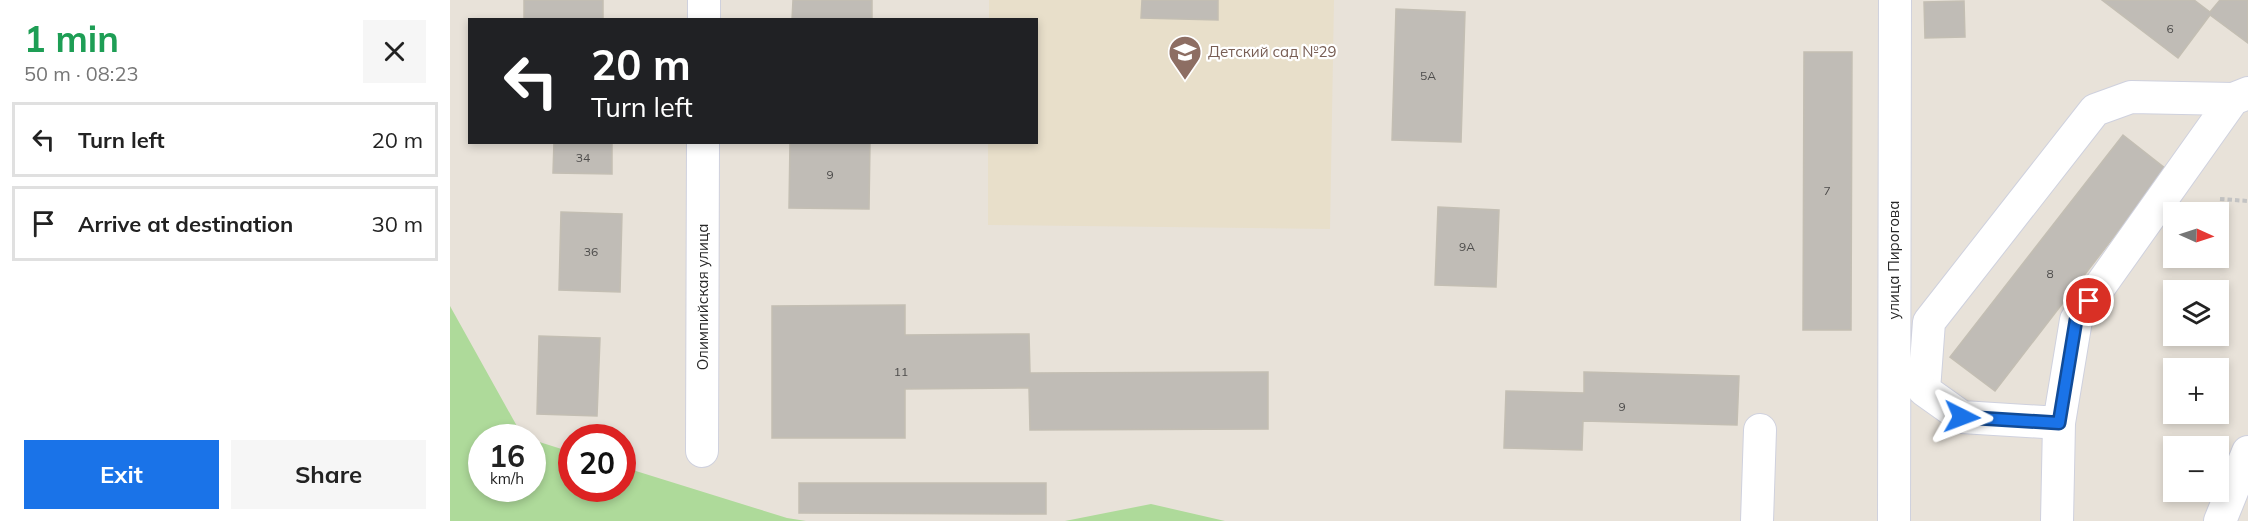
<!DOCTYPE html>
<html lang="en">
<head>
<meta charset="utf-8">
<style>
	:root { --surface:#fff; --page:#f6f6f6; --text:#222; --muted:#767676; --line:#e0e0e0; --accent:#1a73e8 }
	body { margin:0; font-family:Mulish,sans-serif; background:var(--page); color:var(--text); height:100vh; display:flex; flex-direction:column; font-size:22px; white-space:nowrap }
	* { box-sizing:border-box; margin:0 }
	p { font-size:20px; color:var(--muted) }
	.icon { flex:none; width:33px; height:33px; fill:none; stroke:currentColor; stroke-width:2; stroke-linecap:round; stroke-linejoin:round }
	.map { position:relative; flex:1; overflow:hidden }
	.panel { display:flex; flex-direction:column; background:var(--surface); width:450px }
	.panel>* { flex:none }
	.hud { position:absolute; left:18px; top:18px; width:570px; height:126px; border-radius:0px; box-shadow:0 3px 9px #0003; background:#202124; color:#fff; overflow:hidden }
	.needle { width:39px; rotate:93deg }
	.controls { position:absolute; left:1713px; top:202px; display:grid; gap:12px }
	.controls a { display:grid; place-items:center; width:66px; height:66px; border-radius:0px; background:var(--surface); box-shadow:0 3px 9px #0003; font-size:30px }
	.speed { position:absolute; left:18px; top:424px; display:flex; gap:12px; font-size:30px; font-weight:700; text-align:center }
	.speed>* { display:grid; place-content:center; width:78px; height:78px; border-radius:50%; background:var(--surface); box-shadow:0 3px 9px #0003; line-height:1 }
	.speed small { font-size:15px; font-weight:400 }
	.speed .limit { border:9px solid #d22; background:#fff; color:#111 }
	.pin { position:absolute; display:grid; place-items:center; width:51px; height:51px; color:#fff; margin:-26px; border:3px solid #fff; border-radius:50%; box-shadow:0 2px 6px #0007 }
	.me { position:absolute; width:66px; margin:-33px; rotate:93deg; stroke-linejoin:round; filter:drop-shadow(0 0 4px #0008) }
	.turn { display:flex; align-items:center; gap:21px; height:126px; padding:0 24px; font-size:27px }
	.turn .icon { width:78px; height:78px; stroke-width:2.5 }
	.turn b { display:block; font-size:42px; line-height:51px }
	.round { display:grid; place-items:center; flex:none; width:63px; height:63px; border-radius:0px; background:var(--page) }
	.summary { display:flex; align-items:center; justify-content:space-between; height:102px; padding:0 24px }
	h1 { font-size:36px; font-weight:700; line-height:45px; color:#1e9e55 }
	.button { display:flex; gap:12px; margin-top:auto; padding:12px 24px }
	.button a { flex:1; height:69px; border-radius:0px; background:var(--accent); color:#fff; font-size:24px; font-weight:700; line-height:69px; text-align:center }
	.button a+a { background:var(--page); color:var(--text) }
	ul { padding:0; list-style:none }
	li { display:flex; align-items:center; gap:18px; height:75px; margin:0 12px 9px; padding:0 12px; border:3px solid var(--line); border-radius:0px }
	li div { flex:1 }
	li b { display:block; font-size:22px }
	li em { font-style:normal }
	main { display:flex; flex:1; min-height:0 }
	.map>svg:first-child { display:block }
	.education { fill:#e8dfca }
	.green { fill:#aeda9a }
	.building { fill:#c0bcb6; stroke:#c3beb3; stroke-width:1.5 }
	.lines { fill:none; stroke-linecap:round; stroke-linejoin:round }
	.minor-casing { stroke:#cfd1de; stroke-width:34 }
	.path { stroke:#c3c3c3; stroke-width:4; stroke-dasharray:4.5 3; stroke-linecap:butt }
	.minor { stroke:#fff; stroke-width:32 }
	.route-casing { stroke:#114b97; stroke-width:15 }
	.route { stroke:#1a73e8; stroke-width:10 }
	.labels { text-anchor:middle; stroke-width:4.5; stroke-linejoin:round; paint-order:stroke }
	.number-label { font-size:12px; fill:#4d4c4b }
	.education-label { font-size:15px; fill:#785e54; stroke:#fff; text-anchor:start }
	.street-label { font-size:15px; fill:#272727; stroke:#fff }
</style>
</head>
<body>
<main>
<section class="panel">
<div class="summary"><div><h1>1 min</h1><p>50 m · 08:23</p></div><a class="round"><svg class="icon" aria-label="close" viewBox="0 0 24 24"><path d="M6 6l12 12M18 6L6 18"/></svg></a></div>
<ul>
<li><svg class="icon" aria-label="left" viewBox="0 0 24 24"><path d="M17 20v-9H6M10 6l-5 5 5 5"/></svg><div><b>Turn left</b></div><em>20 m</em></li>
<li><svg class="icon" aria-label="arrive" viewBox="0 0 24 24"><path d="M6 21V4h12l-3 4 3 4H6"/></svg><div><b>Arrive at destination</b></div><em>30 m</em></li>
</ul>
<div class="button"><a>Exit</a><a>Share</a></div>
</section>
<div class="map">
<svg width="1798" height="521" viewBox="0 0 1798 521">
	<rect width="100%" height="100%" fill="#e8e2d9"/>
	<path class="education" d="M539,0H884L880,229L538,225V143L586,142V20L539,19Z"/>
	<path class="green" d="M0,306L73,437L77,438H32V489H82L83,440L121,452L122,489H172L173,467L337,518L356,521H0Z
		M701,504L775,521H615Z"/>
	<path class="building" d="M74,0H153V20H74Z
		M343,0H422V20H342Z
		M692,0H768V20L691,18Z
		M1652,0H1744L1760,12L1770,0H1798V43L1760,15L1728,58Z
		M1514,1L1515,37L1475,38L1474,2Z
		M946,9L1015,12L1011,142L942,140Z
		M1354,52H1402L1401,330H1353Z
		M1673,135L1716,169L1545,391L1500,357Z
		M104,142H162V174L103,173Z
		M340,142H420L419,209L339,208Z
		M988,207L1049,210L1046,287L985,285Z
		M111,212L172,214L170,292L109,290Z
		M455,305V335L579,334L580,373L818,372V429L580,430L579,388L455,389V438H322V306Z
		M89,336L150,338L147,416L87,414Z
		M1134,372L1289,376L1287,425L1133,421L1132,450L1054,448L1056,391L1134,393Z
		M349,483H596V514L349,513Z"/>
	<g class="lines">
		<g class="minor-casing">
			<path id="minor" d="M254,20V0
				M1783,99L1626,320L1609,423L1512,417L1474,390L1479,322L1645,110L1681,97L1783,99L1798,93
				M252,451L253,142
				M1307,521L1310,430
				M1444,521L1445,0
				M1607,521L1609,423
				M1770,521L1798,452"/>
		</g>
		<path class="path" d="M1770,199L1798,201"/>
		<use href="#minor" class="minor"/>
	</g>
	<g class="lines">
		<g class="route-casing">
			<path id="route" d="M1512,417L1609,423L1626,320L1639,301"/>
		</g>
		<use href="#route" class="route"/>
	</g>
	<defs>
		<g id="school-pin" transform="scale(1.725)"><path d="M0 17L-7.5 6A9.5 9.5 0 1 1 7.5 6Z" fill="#8d6e63" stroke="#fff"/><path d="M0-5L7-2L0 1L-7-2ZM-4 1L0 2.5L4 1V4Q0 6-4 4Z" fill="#fff"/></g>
	</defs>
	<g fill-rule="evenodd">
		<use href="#school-pin" x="735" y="52"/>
	</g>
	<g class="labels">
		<g class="number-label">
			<text x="1720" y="33">6</text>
			<text x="978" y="80">5А</text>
			<text x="133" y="162">34</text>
			<text x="380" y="179">9</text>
			<text x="1377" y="195">7</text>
			<text x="1017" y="251">9А</text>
			<text x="141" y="256">36</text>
			<text x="1600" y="278">8</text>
			<text x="451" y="376">11</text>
			<text x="1172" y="411">9</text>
		</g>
		<g class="education-label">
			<text x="758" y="57">Детский сад №29</text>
		</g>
		<g class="street-label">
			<text transform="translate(1444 260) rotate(-90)" y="5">улица Пирогова</text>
			<text transform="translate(253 297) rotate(-90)" y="5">Олимпийская улица</text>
		</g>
	</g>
</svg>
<div class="controls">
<a><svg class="needle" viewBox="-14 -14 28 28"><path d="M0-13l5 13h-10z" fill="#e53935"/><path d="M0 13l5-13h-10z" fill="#767676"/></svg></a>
<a><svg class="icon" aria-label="layers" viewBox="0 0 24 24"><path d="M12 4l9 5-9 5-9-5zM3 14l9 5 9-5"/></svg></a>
<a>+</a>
<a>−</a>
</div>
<div class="speed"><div>16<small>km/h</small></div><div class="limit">20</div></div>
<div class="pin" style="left:1639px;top:301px;background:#d93025"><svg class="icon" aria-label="arrive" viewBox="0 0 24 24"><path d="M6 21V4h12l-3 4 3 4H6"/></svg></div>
<svg class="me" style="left:1512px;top:417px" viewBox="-20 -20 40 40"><path d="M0-17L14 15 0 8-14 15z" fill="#1a73e8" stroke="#fff" stroke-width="4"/></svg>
<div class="hud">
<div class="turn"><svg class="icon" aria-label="left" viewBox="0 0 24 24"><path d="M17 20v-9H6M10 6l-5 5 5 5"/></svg><div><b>20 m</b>Turn left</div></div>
</div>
</div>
</main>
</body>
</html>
